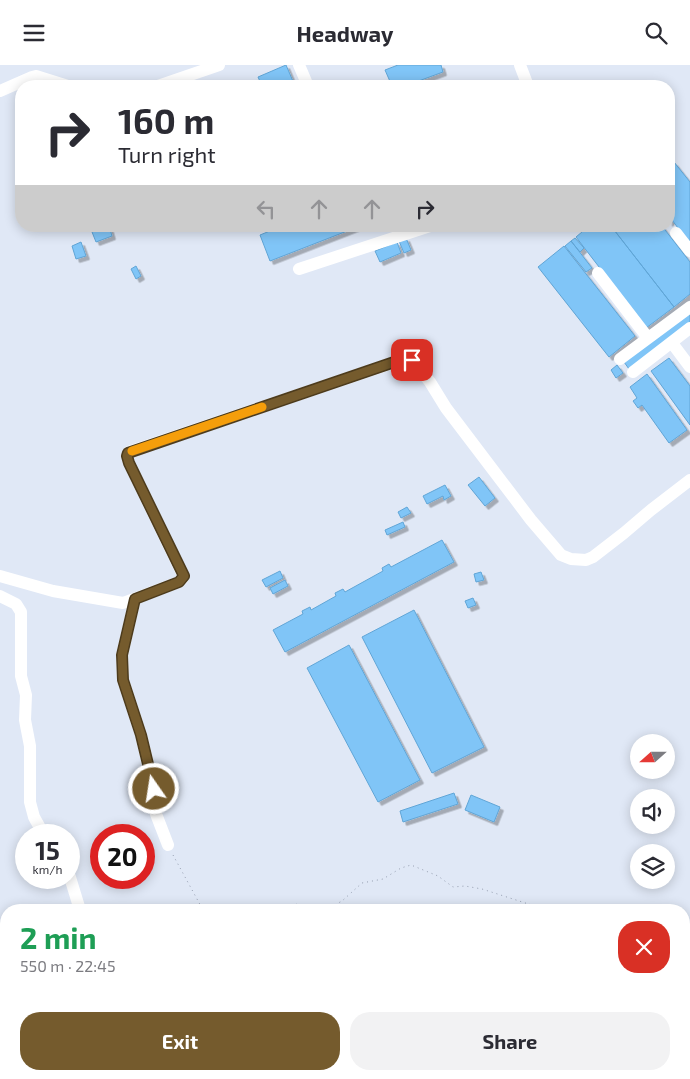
<!DOCTYPE html>
<html lang="en">
<head>
<meta charset="utf-8">
<style>
	:root { --surface:#fff; --page:#f2f2f3; --text:#2b2b33; --muted:#7c7c81; --accent:#755b2d }
	body { margin:0; font-family:"Exo 2",sans-serif; background:var(--page); color:var(--text); height:100vh; display:flex; flex-direction:column; font-size:19px; white-space:nowrap }
	* { box-sizing:border-box; margin:0 }
	p { font-size:16px; color:var(--muted) }
	.icon { flex:none; width:28px; height:28px; fill:none; stroke:currentColor; stroke-width:2; stroke-linecap:round; stroke-linejoin:round }
	.map { position:relative; flex:1; overflow:hidden }
	.side { position:absolute; left:0px; top:839px; width:690px; height:176px; display:flex; flex-direction:column; background:var(--surface); border-radius:20px 20px 0 0; box-shadow:0 2px 12px #0003 }
	.side>* { flex:none }
	.hud { position:absolute; left:15px; top:15px; width:660px; height:152px; border-radius:20px; box-shadow:0 2px 12px #0003; background:#fff; color:var(--text); overflow:hidden }
	.needle { width:32px; rotate:249deg }
	.buttons { position:absolute; left:630px; top:669px; display:grid; gap:10px }
	.buttons a { display:grid; place-items:center; width:45px; height:45px; border-radius:50%; background:var(--surface); box-shadow:0 2px 12px #0003; font-size:25px }
	.speed { position:absolute; left:15px; top:759px; display:flex; gap:10px; font-size:25px; font-weight:700; text-align:center }
	.speed>* { display:grid; place-content:center; width:65px; height:65px; border-radius:50%; background:var(--surface); box-shadow:0 2px 12px #0003; line-height:1 }
	.speed small { font-size:12px; font-weight:400 }
	.speed .limit { border:8px solid #d22; background:#fff; color:#111 }
	.pin { position:absolute; display:grid; place-items:center; width:42px; height:42px; color:#fff; margin:-21px; border-radius:10px; box-shadow:0 2px 8px #0006 }
	.me { position:absolute; width:55px; margin:-28px; rotate:347deg; stroke-linejoin:round; filter:drop-shadow(0 0 4px #0008) }
	.turn { display:flex; align-items:center; gap:18px; height:105px; padding:0 20px; font-size:22px }
	.turn .icon { width:65px; height:65px; stroke-width:2.5 }
	.turn b { display:block; font-size:35px; line-height:42px }
	.lanes { display:flex; align-items:center; height:48px; padding:0 20px; background:#0003; justify-content:center; gap:25px; direction:ltr }
	.lanes .off { opacity:.35 }
	.round { display:grid; place-items:center; flex:none; width:52px; height:52px; border-radius:20px; background:var(--page) }
	.head { display:flex; align-items:center; justify-content:space-between; height:85px; padding:0 20px }
	h1 { font-size:30px; font-weight:700; line-height:38px; color:#1e9e55 }
	.cta { display:flex; gap:10px; margin-top:auto; padding:10px 20px }
	.cta a { flex:1; height:58px; border-radius:20px; background:var(--accent); color:#fff; font-size:20px; font-weight:700; line-height:58px; text-align:center }
	.cta a+a { background:var(--page); color:var(--text) }
	header { display:flex; justify-content:space-between; align-items:center; height:65px; padding:0 20px; background:var(--surface); font-size:22px; font-weight:700 }
	.map>svg:first-child { display:block }
	.building { fill:#80c5f7; stroke:#60a5d6; filter:url(#shadow) }
	.lines { fill:none; stroke-linecap:round; stroke-linejoin:round }
	.path { stroke:#949daf; stroke-width:1; stroke-dasharray:1 4; stroke-linecap:butt }
	.minor { stroke:#fff; stroke-width:12 }
	.route-casing { stroke:#4c3b1d; stroke-width:12 }
	.route { stroke:#755b2d; stroke-width:9 }
	.slow { stroke:#f59e0b; stroke-width:9 }
</style>
</head>
<body>
<header><svg class="icon" aria-label="menu" viewBox="0 0 24 24"><path d="M4 6h16M4 12h16M4 18h16"/></svg>Headway<svg class="icon" aria-label="search" viewBox="0 0 24 24"><circle cx="10" cy="10" r="6"/><path d="M15 15l6 6"/></svg></header>
<div class="map">
<svg width="690" height="1014" viewBox="0 0 690 1014">
	<defs>
		<filter id="shadow"><feDropShadow dx="3.5" dy="3.5" stdDeviation="0" flood-color="#0004"/></filter>
	</defs>
	<rect width="100%" height="100%" fill="#e0e8f6"/>
	<path class="building" d="M286,0L295,21H262L258,12Z
		M398,0H441L443,7L405,21H392L385,5Z
		M674,97L690,117V179L672,155L669,158V101Z
		M106,161H109L112,171L96,177L92,167Z
		M282,161H360L270,196L260,170Z
		M589,161H611L674,242L646,263L576,172Z
		M611,161H662L690,197V229L674,242Z
		M406,173L411,185L404,188L399,176Z
		M575,173L584,183L580,187L571,176Z
		M571,176L592,203L586,207L565,181Z
		M81,177L86,191L76,194L72,181Z
		M397,177L401,188L380,197L375,186Z
		M564,181L635,271L609,292L538,202Z
		M136,201L141,211L136,214L131,204Z
		M690,247V257L629,304L624,297Z
		M669,293L690,321V360L651,306Z
		M617,300L623,308L616,313L611,305Z
		M647,309L687,365L669,378L642,340L638,343L633,336L637,333L630,322Z
		M479,412L495,433L485,441L468,420Z
		M445,420L451,431L444,435L443,431L427,439L423,431Z
		M407,442L411,448L401,453L398,447Z
		M403,457L405,462L387,470L385,465Z
		M442,475L454,497L285,587L273,565L303,549L302,546L310,542L311,545L336,531L335,528L343,524L345,527L383,506L382,503L389,499L391,502Z
		M280,506L283,513L266,522L262,515Z
		M481,507L484,515L476,517L474,509Z
		M285,515L288,521L273,529L270,523Z
		M473,533L476,540L468,543L465,536Z
		M414,545L484,682L432,708L362,572Z
		M349,580L420,715L378,737L307,603Z
		M454,728L458,739L403,757L400,746Z
		M471,730L500,742L494,757L465,745Z"/>
	<g class="lines">
		<path class="path" d="M173,790L203,845
			M272,845L295,839L320,844L331,842L342,836L362,818L383,814L401,803L411,800L438,811L453,822L465,821L482,824L547,845
			M684,954L690,957
			M550,1009L552,1014
			M630,1014L634,1009"/>
		<path class="minor" d="M299,0L308,21
			M520,0L528,21
			M158,21L219,0
			M0,26L32,12L36,11L68,21
			M676,168L690,186
			M299,204L430,161
			M598,208L648,273
			M672,278L690,302
			M620,294L690,242
			M633,307L690,263
			M0,511L53,526L123,538L179,517L183,513V510L129,398L127,391L129,387L407,293L412,295L430,317L446,343L531,455L561,490L571,494L586,495L593,492L624,468L651,445L690,415
			M0,531L16,539L21,547V611L26,630L25,655L30,681V737L34,752L44,770
			M135,534L122,590L123,615L141,670L154,724L156,749L168,780
			M69,809L80,845
			M22,1009L26,1014
			M108,1009H110
			M76,1014L84,1009
			M148,1014L156,1009"/>
	</g>
	<g class="lines">
		<g class="route-casing">
			<path id="route" d="M154,724L141,670L123,615L122,590L135,534L179,517L184,511L129,398L127,391L128,388L406,293L412,295"/>
		</g>
		<use href="#route" class="route"/>
		<path class="slow" d="M132,386L262,342"/>
	</g>
</svg>
<div class="buttons">
<a><svg class="needle" viewBox="-14 -14 28 28"><path d="M0-13l5 13h-10z" fill="#e53935"/><path d="M0 13l5-13h-10z" fill="#7c7c81"/></svg></a>
<a><svg class="icon" aria-label="sound" viewBox="0 0 24 24"><path d="M4 9h4l5-4v14l-5-4H4zM17 9q2 3 0 6"/></svg></a>
<a><svg class="icon" aria-label="layers" viewBox="0 0 24 24"><path d="M12 4l9 5-9 5-9-5zM3 14l9 5 9-5"/></svg></a>
</div>
<div class="speed"><div>15<small>km/h</small></div><div class="limit">20</div></div>
<div class="pin" style="left:412px;top:295px;background:#d93025"><svg class="icon" aria-label="arrive" viewBox="0 0 24 24"><path d="M6 21V4h12l-3 4 3 4H6"/></svg></div>
<svg class="me" style="left:154px;top:724px" viewBox="-20 -20 40 40"><circle r="17" fill="#755b2d" stroke="#fff" stroke-width="3"/><path d="M0-11L8 9 0 5-8 9z" fill="#fff"/></svg>
<div class="hud">
<div class="turn"><svg class="icon" aria-label="right" viewBox="0 0 24 24"><path d="M7 20v-9h11M14 6l5 5-5 5"/></svg><div><b>160 m</b>Turn right</div></div>
<div class="lanes"><svg class="icon off" aria-label="left" viewBox="0 0 24 24"><path d="M17 20v-9H6M10 6l-5 5 5 5"/></svg><svg class="icon off" aria-label="ahead" viewBox="0 0 24 24"><path d="M12 20V5M6 11l6-6 6 6"/></svg><svg class="icon off" aria-label="ahead" viewBox="0 0 24 24"><path d="M12 20V5M6 11l6-6 6 6"/></svg><svg class="icon" aria-label="right" viewBox="0 0 24 24"><path d="M7 20v-9h11M14 6l5 5-5 5"/></svg></div>
</div>
<section class="side">
<div class="head"><div><h1>2 min</h1><p>550 m · 22:45</p></div><a class="round" style="background:#d93025;color:#fff"><svg class="icon" aria-label="close" viewBox="0 0 24 24"><path d="M6 6l12 12M18 6L6 18"/></svg></a></div>
<div class="cta"><a>Exit</a><a>Share</a></div>
</section>
</div>
</body>
</html>
